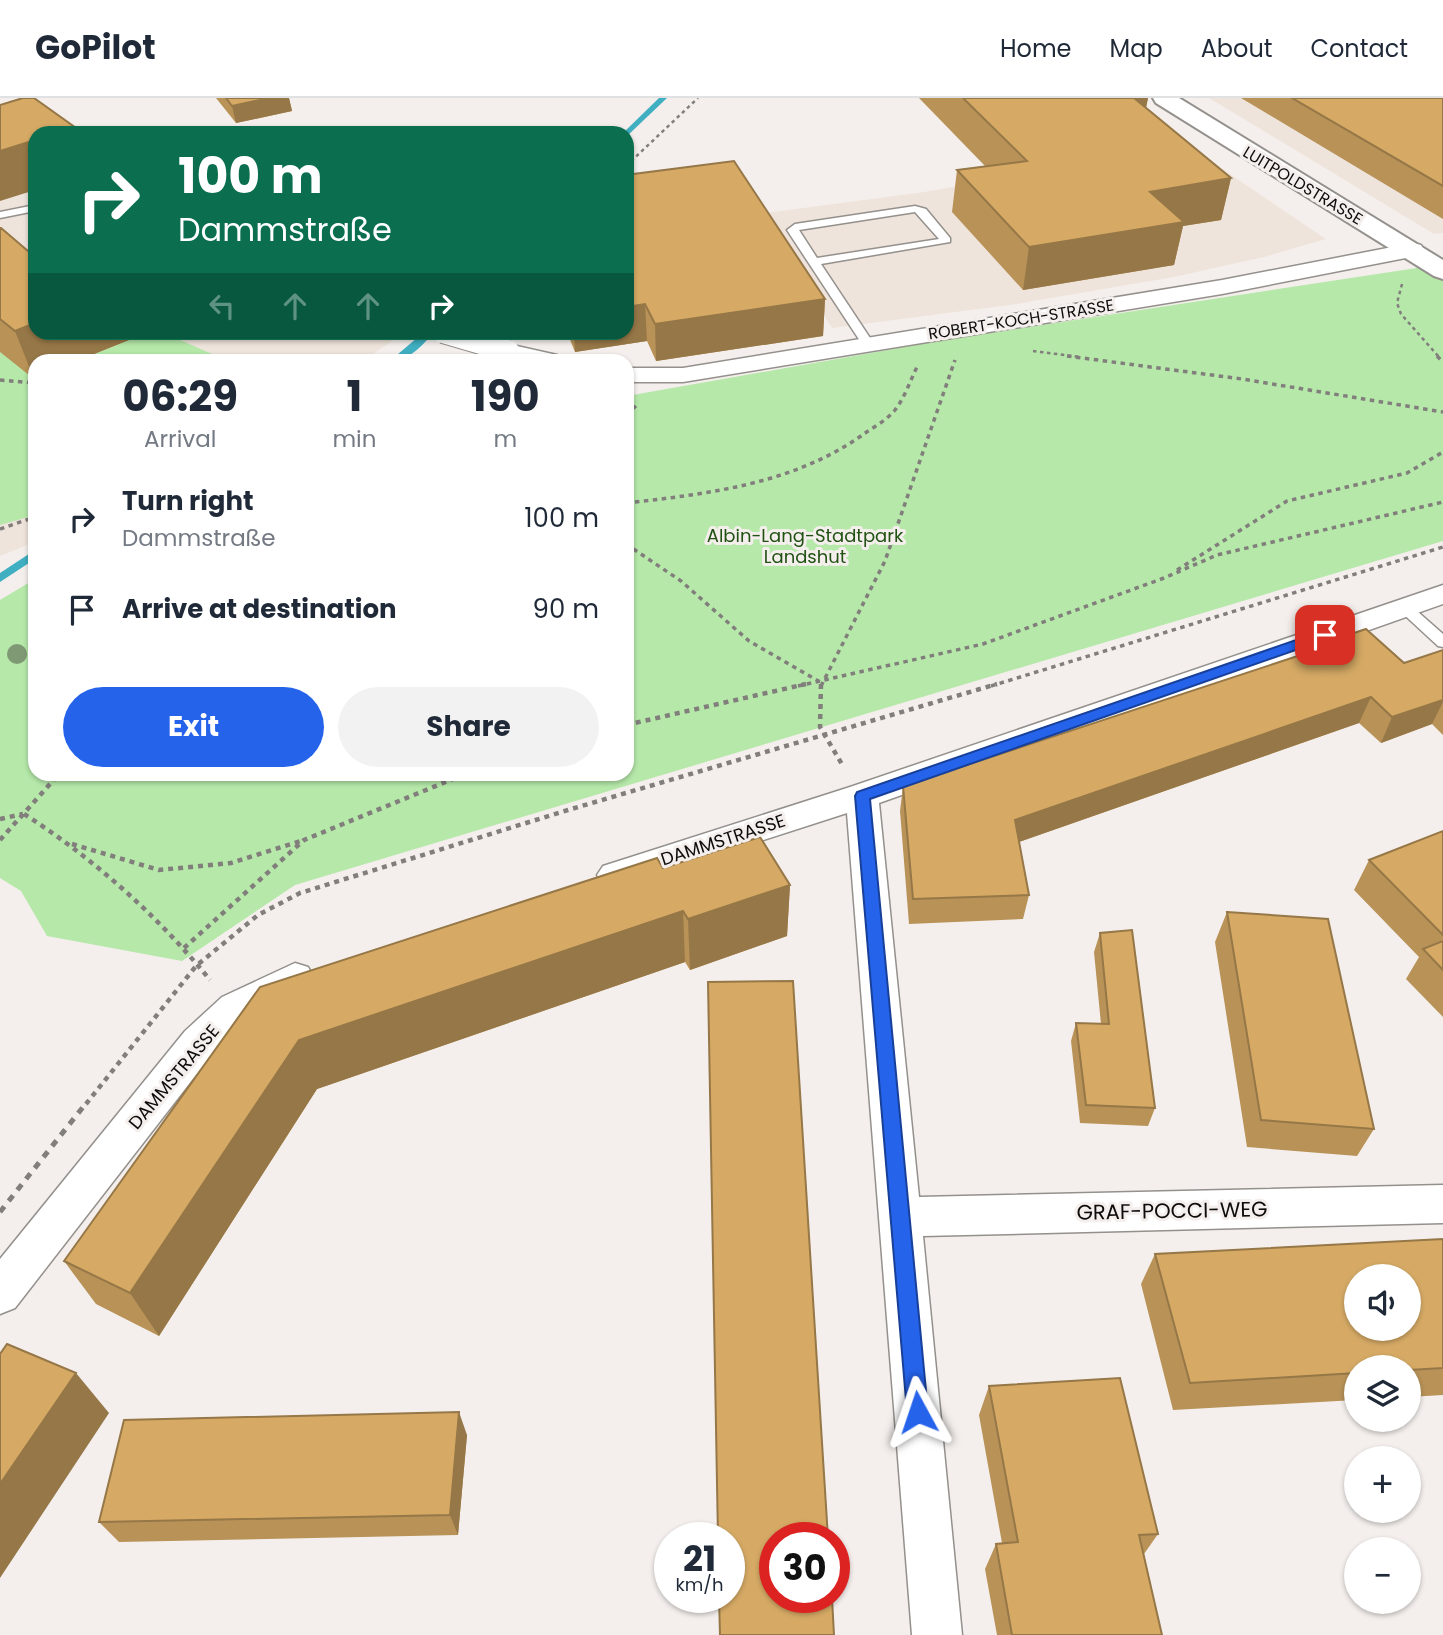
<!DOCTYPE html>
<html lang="en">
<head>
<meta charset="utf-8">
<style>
	:root { --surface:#fff; --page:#f2f2f3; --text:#1f2937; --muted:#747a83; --line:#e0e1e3; --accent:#2563eb }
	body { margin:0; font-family:Poppins,sans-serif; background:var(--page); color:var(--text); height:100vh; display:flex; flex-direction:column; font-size:26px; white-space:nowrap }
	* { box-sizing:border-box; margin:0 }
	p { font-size:23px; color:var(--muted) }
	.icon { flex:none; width:38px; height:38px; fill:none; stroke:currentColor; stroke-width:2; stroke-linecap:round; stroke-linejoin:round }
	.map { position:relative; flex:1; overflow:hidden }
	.details { position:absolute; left:28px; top:256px; width:606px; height:427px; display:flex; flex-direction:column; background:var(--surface); border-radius:21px; box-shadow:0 2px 5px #0004 }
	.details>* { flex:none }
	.hud { position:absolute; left:28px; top:28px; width:606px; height:214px; border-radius:21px; box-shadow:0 2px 5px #0004; background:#0b6e4f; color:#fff; overflow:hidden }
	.buttons { position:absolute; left:1344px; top:1166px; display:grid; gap:14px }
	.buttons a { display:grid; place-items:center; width:77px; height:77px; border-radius:50%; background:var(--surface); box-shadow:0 2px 5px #0004; font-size:35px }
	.speed { position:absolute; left:654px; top:1424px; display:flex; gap:14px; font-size:35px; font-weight:700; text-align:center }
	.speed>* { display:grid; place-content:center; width:91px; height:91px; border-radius:50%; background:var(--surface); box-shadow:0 2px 5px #0004; line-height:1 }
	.speed small { font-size:18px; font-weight:400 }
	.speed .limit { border:10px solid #d22; background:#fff; color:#111 }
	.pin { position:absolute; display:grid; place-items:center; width:60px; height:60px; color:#fff; margin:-30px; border-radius:14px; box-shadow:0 4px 10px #0006 }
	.me { position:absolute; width:77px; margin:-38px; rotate:355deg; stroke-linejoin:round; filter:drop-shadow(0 0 5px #0008) }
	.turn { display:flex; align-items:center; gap:24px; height:147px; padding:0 35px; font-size:32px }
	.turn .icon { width:91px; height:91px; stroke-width:2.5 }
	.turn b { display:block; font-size:49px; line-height:60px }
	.lanes { display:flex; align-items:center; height:66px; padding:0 35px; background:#0003; justify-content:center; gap:35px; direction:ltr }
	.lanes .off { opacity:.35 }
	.eta { display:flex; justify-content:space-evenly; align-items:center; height:119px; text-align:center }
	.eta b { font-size:42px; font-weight:700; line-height:49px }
	.cta { display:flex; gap:14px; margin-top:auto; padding:14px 35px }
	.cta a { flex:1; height:80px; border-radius:42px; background:var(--accent); color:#fff; font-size:28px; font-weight:700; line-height:80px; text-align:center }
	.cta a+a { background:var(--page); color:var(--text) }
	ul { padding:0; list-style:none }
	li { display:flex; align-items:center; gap:21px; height:91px; padding:0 35px }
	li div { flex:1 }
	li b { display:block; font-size:26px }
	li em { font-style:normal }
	header { display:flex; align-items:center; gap:42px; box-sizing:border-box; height:98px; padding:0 35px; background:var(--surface); border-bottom:2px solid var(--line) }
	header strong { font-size:33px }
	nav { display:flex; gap:38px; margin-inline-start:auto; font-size:24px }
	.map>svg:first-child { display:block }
	.built { fill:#efe4db }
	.green { fill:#b5e8a9 }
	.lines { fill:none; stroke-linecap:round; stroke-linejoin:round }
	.stream { fill:#3fafc1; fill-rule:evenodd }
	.lane-casing { stroke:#94908c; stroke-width:3 }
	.street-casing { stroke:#94908c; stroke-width:3 }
	.primary-casing { stroke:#94908c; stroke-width:4 }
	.path-far3 { stroke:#817e7c; stroke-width:2.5; stroke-dasharray:3.5 3.5; stroke-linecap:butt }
	.path-far2 { stroke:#817e7c; stroke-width:3.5; stroke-dasharray:4.5 4.5; stroke-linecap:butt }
	.path-far1 { stroke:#817e7c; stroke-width:4.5; stroke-dasharray:5 5; stroke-linecap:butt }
	.path { stroke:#817e7c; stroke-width:5; stroke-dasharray:7 7; stroke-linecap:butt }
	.lane { fill:#fff; fill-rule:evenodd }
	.street { fill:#fff; fill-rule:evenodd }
	.primary { fill:#fff; fill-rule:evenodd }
	.street-bridge-casing { stroke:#94908c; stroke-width:24; stroke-linecap:butt }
	.street-bridge { stroke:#fff; stroke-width:22 }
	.tree { fill:#809975 }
	.wall { fill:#b89257 }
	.shaded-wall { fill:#967747 }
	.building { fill:#d6aa65; stroke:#967747; stroke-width:2; fill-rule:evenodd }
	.route { fill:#2563eb; stroke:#184099; stroke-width:2 }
	.labels { text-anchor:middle; stroke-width:6; stroke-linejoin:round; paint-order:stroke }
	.far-street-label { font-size:16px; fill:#0d0c0b; stroke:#f4efec }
	.park-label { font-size:18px; fill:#215214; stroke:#f4efec }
	.street-label { font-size:18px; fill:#0d0c0b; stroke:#f4efec }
	.near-street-label { font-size:21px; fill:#0d0c0b; stroke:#f4efec }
</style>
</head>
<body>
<header>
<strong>GoPilot</strong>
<nav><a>Home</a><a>Map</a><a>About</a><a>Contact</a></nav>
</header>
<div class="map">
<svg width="1443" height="1537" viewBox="0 0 1443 1537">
	<rect width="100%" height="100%" fill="#f4efec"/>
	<path class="built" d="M1209,0H1443V135L1434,136Z
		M0,20L100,35H35V234L404,235L364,262H35V444L0,458Z
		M1187,47L1326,141L1264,159L1174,179L1010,207L832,230L759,116L924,94Z"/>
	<path class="green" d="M1443,166V443L295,787L182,863L47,838L21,793L0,780V502L35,481V676H626L627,298L944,242Z
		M149,234L164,235L226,262H79Z
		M0,254L35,280V417L0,427Z"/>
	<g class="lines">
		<path class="stream" d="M659,0H667L626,39V35H623Z
			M424,234H434C422,248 410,262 391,262Z
			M35,452V461L0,484V475Z"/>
		<g class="lane-casing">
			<path id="lane" d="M35,107V113L0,120V114Z
				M915,108L926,111L950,140V144L821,166L874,246L864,249L787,132L795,126ZM915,114L939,141L817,160L799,132Z
				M1404,504L1409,506L1443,536V549L1438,548L1399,512L1397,509Z"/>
		</g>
		<g class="street-casing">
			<path id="street" d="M1413,145L1421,147L1424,152L1421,157L1222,196L683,284H626V270H683L1222,182Z
				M508,246L557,257L560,262H517L499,258L496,253L499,248Z
				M1443,487V506L879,705L919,1099L1443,1087V1125L923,1138L962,1537H912L847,715L615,790L603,786L597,777L603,768L850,689Z
				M295,865L308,869L314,880L308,891L248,921L213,955L15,1210L0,1216V1161L185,933L222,899Z"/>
		</g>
		<g class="primary-casing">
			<path id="primary" d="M1153,0H1179L1443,162V181L1434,178L1156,5Z"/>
		</g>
		<path class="path-far3" d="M71,30L102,35
			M626,68L698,0
			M1402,186L1397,205L1401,216L1439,259
			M1033,253L1080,259
			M208,259H231"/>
		<path class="path-far2" d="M1067,258L1242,281L1443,314
			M1437,258L1443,264
			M190,262L217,258L261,262
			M0,282L35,285
			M626,316L636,308
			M626,405C708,396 792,386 861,338C872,330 886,323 895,312C905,299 910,283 917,269
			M0,431L35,419
			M626,446L681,483L749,543L820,584
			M1177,472L1287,403L1407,375L1443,354
			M798,588L983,546L1164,480L1217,457L1443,404
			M821,588L885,463L955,262
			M991,588L1443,449"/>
		<path class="path-far1" d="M821,586L820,629L843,668
			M626,627L806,586
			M24,716C93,760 158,818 210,882
			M0,721L23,716
			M0,742L59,676
			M72,746L159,772L231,765L301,743
			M184,850L304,742L465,676
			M86,1006L196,868L258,817L300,795L568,712L997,586"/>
		<path class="path" d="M0,1114L87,1004"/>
		<use href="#lane" class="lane"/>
		<use href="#street" class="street"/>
		<use href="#primary" class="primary"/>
		<g class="street-bridge-casing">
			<path id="street-bridge" d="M443,234L508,253"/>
		</g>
		<use href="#street-bridge" class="street-bridge"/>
	</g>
	<circle class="tree" cx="17" cy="556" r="10"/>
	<path class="wall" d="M216,0H289L292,13L236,25Z
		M919,0H1148L1146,10L1231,80L1221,122L1183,128L1174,167L1023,192L952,114L957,72L986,69Z
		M1241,0H1443V121Z
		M626,77L825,201L823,238L656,263L647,243L575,254L567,234H626Z
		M0,130L35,234H149L79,262H35L34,281L0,254Z
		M1315,548L1404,565L1443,552V637L1432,626L1381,645L1359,625L1019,744L1029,797L1023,821L909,826L900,713L903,688L1314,553Z
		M1443,733V919L1406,881L1419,859L1354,792L1369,762Z
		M663,770L790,787L787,838L690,872L685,864L317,991L159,1238L96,1206L64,1163L260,889Z
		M1227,814L1374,1031L1357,1058L1247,1049L1215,844Z
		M1100,835L1155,1010L1148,1028L1080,1025L1071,943L1076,925L1101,926L1094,854Z
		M1443,1141V1297L1409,1299V1269H1356V1302L1173,1312L1141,1186L1155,1156Z
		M989,1288L1158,1436L1144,1456L1162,1537H997L985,1471L996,1446L1002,1445L979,1317Z
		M467,1337L458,1437L119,1444L99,1424Z"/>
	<path class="shaded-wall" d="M269,0H289L292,13L236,25L232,8Z
		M1126,0H1148L1142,29Z
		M76,30L77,35H60Z
		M35,42V92L0,103V53Z
		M1231,80L1221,122L1183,128L1174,167L1023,192L1029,149L1150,94Z
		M825,201L823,238L656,263L655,226Z
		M645,206L647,243L575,254L574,234H626V209Z
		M35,225V234H149L79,262H35V280L34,281L15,233Z
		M1371,599L1359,625L1010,747L1015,722Z
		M1443,602V604L1432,626L1381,645L1392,619Z
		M790,787L787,838L690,872L688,821Z
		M683,813L685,864L317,991L159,1238L130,1195L299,942Z
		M76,1275L109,1315L0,1480V1386Z
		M459,1314L467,1337L458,1437L450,1417Z"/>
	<path class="building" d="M23,0H34L76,30L60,35H35V42L0,53V7Z
		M226,0H269L232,8Z
		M963,0H1134L1231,80L1150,94L1184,124L1029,149L957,72L1027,63Z
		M1292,0H1443V88Z
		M734,63L825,201L655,226L645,206L626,209V77Z
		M0,130H1L35,159V225L15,233L0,221Z
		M1366,531L1404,565L1443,552V602L1392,619L1371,599L1015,722L1029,797L913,801L903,688L1319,551L1315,548Z
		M1443,733V837L1369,762Z
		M760,739L790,787L688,821L683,813L299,942L130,1195L64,1163L260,889L657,760L663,770Z
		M1227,814L1328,821L1374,1031L1261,1022Z
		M1132,832L1155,1010L1086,1007L1076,925L1109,926L1100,835Z
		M1443,843V872L1423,851Z
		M793,883L828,1440H775V1500H832L834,1537H720L719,1500H730V1440H718L708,884Z
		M1443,1141V1270L1409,1272V1269H1356V1275L1190,1285L1155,1156ZM1356,1178H1409V1230H1356Z
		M7,1246L76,1275L0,1386V1256Z
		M1120,1280L1158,1436L1139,1437L1162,1537H1012L996,1446L1018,1444L989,1288Z
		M459,1314L450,1417L99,1424L124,1322Z"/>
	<path class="route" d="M1325,532L1330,534V540L870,701L928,1314L925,1321L918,1325L910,1321L907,1314L855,698L857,694Z"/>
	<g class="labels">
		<g class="far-street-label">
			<text transform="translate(1303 87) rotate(31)" y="6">LUITPOLDSTRASSE</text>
			<text transform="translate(1021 221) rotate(-9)" y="6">ROBERT-KOCH-STRASSE</text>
		</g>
		<g class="park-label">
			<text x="805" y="444">Albin-Lang-Stadtpark<tspan x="805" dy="21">Landshut</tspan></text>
		</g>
		<g class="street-label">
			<text transform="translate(723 742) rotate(-18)" y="6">DAMMSTRASSE</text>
			<text transform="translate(174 979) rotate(-50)" y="6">DAMMSTRASSE</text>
		</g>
		<g class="near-street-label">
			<text transform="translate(1172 1113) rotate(-1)" y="7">GRAF-POCCI-WEG</text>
		</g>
	</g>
</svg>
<div class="buttons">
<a><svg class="icon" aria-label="sound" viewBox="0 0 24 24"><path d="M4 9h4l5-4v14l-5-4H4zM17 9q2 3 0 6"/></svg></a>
<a><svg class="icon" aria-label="layers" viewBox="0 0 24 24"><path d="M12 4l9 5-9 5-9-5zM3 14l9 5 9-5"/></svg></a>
<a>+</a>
<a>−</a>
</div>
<div class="speed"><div>21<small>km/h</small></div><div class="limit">30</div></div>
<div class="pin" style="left:1325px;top:537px;background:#d93025"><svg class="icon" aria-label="arrive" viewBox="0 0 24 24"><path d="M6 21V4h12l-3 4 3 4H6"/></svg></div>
<svg class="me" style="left:918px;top:1314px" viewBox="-20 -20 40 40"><path d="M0-17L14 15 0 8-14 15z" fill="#2563eb" stroke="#fff" stroke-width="4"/></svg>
<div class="hud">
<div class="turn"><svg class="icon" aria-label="right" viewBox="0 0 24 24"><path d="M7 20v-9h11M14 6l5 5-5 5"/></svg><div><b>100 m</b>Dammstraße</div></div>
<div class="lanes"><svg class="icon off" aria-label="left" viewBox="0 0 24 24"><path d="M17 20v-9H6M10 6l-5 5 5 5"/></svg><svg class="icon off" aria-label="ahead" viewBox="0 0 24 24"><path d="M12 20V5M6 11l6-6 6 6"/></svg><svg class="icon off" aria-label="ahead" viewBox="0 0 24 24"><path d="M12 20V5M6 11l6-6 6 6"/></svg><svg class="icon" aria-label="right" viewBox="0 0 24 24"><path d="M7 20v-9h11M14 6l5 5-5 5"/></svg></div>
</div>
<section class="details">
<div class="eta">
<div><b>06:29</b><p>Arrival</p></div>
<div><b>1</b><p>min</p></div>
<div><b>190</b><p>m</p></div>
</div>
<ul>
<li><svg class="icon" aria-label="right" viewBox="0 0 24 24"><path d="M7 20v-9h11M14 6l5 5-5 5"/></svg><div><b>Turn right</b><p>Dammstraße</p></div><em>100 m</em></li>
<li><svg class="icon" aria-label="arrive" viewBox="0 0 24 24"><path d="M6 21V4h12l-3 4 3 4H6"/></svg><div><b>Arrive at destination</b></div><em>90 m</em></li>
</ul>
<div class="cta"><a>Exit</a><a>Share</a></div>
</section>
</div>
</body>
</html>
